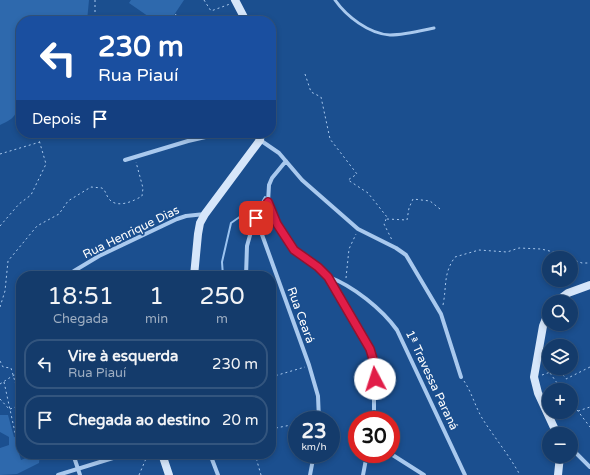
<!DOCTYPE html>
<html lang="pt">
<head>
<meta charset="utf-8">
<style>
	:root { --surface:#143b6b; --page:#214673; --text:#f1f3f6; --muted:#9dadc1; --line:#33557e }
	body { margin:0; font-family:"Varela Round",sans-serif; background:var(--page); color:var(--text); height:100vh; display:flex; flex-direction:column; font-size:15px; white-space:nowrap }
	* { box-sizing:border-box; margin:0 }
	p { font-size:13px; color:var(--muted) }
	.icon { flex:none; width:22px; height:22px; fill:none; stroke:currentColor; stroke-width:2; stroke-linecap:round; stroke-linejoin:round }
	.map { position:relative; flex:1; overflow:hidden }
	.drawer { position:absolute; left:16px; top:271px; width:260px; height:188px; display:flex; flex-direction:column; background:var(--surface); border-radius:16px; box-shadow:0 2px 6px #0003,0 0 0 1px var(--line) }
	.drawer>* { flex:none }
	.guide { position:absolute; left:16px; top:16px; width:260px; height:122px; border-radius:16px; box-shadow:0 2px 6px #0003,0 0 0 1px var(--line); background:#1a4fa0; color:#fff; overflow:hidden }
	.buttons { position:absolute; left:542px; top:251px; display:grid; gap:8px }
	.buttons a { display:grid; place-items:center; width:36px; height:36px; border-radius:50%; background:var(--surface); box-shadow:0 2px 6px #0003,0 0 0 1px var(--line); font-size:20px }
	.speed { position:absolute; left:288px; top:411px; display:flex; gap:8px; font-size:20px; font-weight:700; text-align:center }
	.speed>* { display:grid; place-content:center; width:52px; height:52px; border-radius:50%; background:var(--surface); box-shadow:0 2px 6px #0003,0 0 0 1px var(--line); line-height:1 }
	.speed small { font-size:10px; font-weight:400 }
	.speed .limit { border:6px solid #d22; background:#fff; color:#111 }
	.pin { position:absolute; display:grid; place-items:center; width:34px; height:34px; color:#fff; margin:-17px; border-radius:8px; box-shadow:0 2px 6px #0006 }
	.me { position:absolute; width:44px; margin:-22px; rotate:355deg; stroke-linejoin:round; filter:drop-shadow(0 0 3px #0008) }
	.turn { display:flex; align-items:center; gap:14px; height:84px; padding:0 16px; font-size:18px }
	.turn .icon { width:52px; height:52px; stroke-width:2.5 }
	.turn b { display:block; font-size:28px; line-height:34px }
	.then { display:flex; align-items:center; height:38px; padding:0 16px; background:#0003; gap:8px; font-size:15px }
	.eta { display:flex; justify-content:space-evenly; align-items:center; height:68px; text-align:center }
	.eta b { font-size:24px; font-weight:600; line-height:28px }
	ul { padding:0; list-style:none }
	li { display:flex; align-items:center; gap:12px; height:50px; margin:0 8px 6px; padding:0 8px; border:2px solid var(--line); border-radius:16px }
	li div { flex:1 }
	li b { display:block; font-size:15px }
	li em { font-style:normal }
	.map>svg:first-child { display:block }
	.green { fill:#2e69ad }
	.lines { fill:none; stroke-linecap:round; stroke-linejoin:round }
	.stream { stroke:#9cc4f0; stroke-width:2 }
	.path { stroke:#a9c9ee; stroke-width:1; stroke-dasharray:2 3; stroke-linecap:butt }
	.lane { stroke:#a9c9ee; stroke-width:3 }
	.street { stroke:#a9c9ee; stroke-width:4 }
	.secondary { stroke:#d6e6fa; stroke-width:8 }
	.route-casing { stroke:#92132f; stroke-width:10 }
	.route { stroke:#e11d48; stroke-width:7 }
	.labels { text-anchor:middle; stroke-width:3.5; stroke-linejoin:round; paint-order:stroke }
	.street-label { font-size:12px; fill:#fff; stroke:#1b4f8f }
</style>
</head>
<body>
<div class="map">
<svg width="590" height="475" viewBox="0 0 590 475">
	<rect width="100%" height="100%" fill="#1b4f8f"/>
	<path class="green" d="M0,0H89L87,21H21V100C14,115 18,117 0,125Z
		M131,0H184L170,21H155L129,3Z
		M0,415H8L14,437L21,436V447L18,450L21,460L35,454H40L39,463L17,474L0,475V448L9,445V437L0,432Z"/>
	<g class="lines">
		<path class="stream" d="M223,276L222,262L231,223L241,216L248,217L260,206L265,197"/>
		<path class="path" d="M95,0V21
			M204,0L211,11L230,4
			M175,21L176,12
			M305,74L311,92L321,97L330,139L357,174L348,180L368,193L387,217L384,224L392,240
			M0,154L40,142
			M387,219L407,220L409,208L413,199L430,201L440,209
			M0,226L19,204L31,195L46,164L37,133
			M571,259L582,263H590
			M346,278L349,249L356,234
			M443,305C447,285 443,274 455,257L479,250L507,252L519,248L541,249L558,253L569,258
			M0,307L5,291L8,261L37,226L59,214L68,201L91,187L102,188C106,191 106,195 109,199C117,209 134,201 142,196L143,188L136,162
			M0,361L3,367L11,368L21,402
			M550,373L562,390
			M542,375L559,369L566,379L590,367
			M271,377L305,367
			M464,381C472,393 475,406 482,418C494,437 509,455 520,475
			M4,382L16,437L21,436
			M0,384L14,375L21,376
			M0,399L9,409
			M571,402L590,427
			M10,409L21,405
			M578,411L590,407
			M298,420L315,419
			M271,429L291,425L297,420
			M255,454L261,475
			M139,475L148,454"/>
		<path class="lane" d="M335,0C346,16 369,34 390,35C404,35 420,31 434,28"/>
		<path class="street" d="M260,140L279,153L302,180L358,229L396,248L406,255L441,314L461,377
			M125,160L188,141L223,133
			M268,202L277,224L289,243L300,255L318,267L328,277L363,335L370,349L374,370V420
			M256,218L309,365L318,396L319,420
			M69,276L74,271L99,256L177,219L186,216L205,214
			M246,276L247,246L252,228L256,218L268,202L269,185L272,178L286,161
			M329,277C353,286 382,309 397,330L465,475
			M571,448L590,467
			M73,454L80,475
			M210,454L218,475
			M391,454L424,475
			M58,475L126,454
			M310,475L314,454
			M363,475L367,454"/>
		<path class="secondary" d="M235,0L246,21
			M194,276L198,234L200,223L205,214L260,140L261,133
			M556,302L568,293L590,285
			M549,311L543,326L534,377L538,393L557,434
			M162,454L169,475
			M558,475L560,456"/>
	</g>
	<g class="lines">
		<g class="route-casing">
			<path id="route" d="M256,218L268,202L277,224L294,250L318,267L328,277L370,349L373,359L375,379"/>
		</g>
		<use href="#route" class="route"/>
	</g>
	<g class="labels">
		<g class="street-label">
			<text transform="translate(131 232) rotate(-26)" y="4">Rua Henrique Dias</text>
			<text transform="translate(301 315) rotate(70)" y="4">Rua Ceará</text>
			<text transform="translate(432 380) rotate(65)" y="4">1ª Travessa Paraná</text>
		</g>
	</g>
</svg>
<div class="buttons">
<a><svg class="icon" aria-label="sound" viewBox="0 0 24 24"><path d="M4 9h4l5-4v14l-5-4H4zM17 9q2 3 0 6"/></svg></a>
<a><svg class="icon" aria-label="search" viewBox="0 0 24 24"><circle cx="10" cy="10" r="6"/><path d="M15 15l6 6"/></svg></a>
<a><svg class="icon" aria-label="layers" viewBox="0 0 24 24"><path d="M12 4l9 5-9 5-9-5zM3 14l9 5 9-5"/></svg></a>
<a>+</a>
<a>−</a>
</div>
<div class="speed"><div>23<small>km/h</small></div><div class="limit">30</div></div>
<div class="pin" style="left:256px;top:218px;background:#d93025"><svg class="icon" aria-label="arrive" viewBox="0 0 24 24"><path d="M6 21V4h12l-3 4 3 4H6"/></svg></div>
<svg class="me" style="left:375px;top:379px" viewBox="-20 -20 40 40"><circle r="19" fill="#fff"/><path d="M0-13L10 11 0 6-10 11z" fill="#e11d48"/></svg>
<div class="guide">
<div class="turn"><svg class="icon" aria-label="left" viewBox="0 0 24 24"><path d="M17 20v-9H6M10 6l-5 5 5 5"/></svg><div><b>230 m</b>Rua Piauí</div></div>
<div class="then">Depois<svg class="icon" aria-label="arrive" viewBox="0 0 24 24"><path d="M6 21V4h12l-3 4 3 4H6"/></svg></div>
</div>
<section class="drawer">
<div class="eta">
<div><b>18:51</b><p>Chegada</p></div>
<div><b>1</b><p>min</p></div>
<div><b>250</b><p>m</p></div>
</div>
<ul>
<li><svg class="icon" aria-label="left" viewBox="0 0 24 24"><path d="M17 20v-9H6M10 6l-5 5 5 5"/></svg><div><b>Vire à esquerda</b><p>Rua Piauí</p></div><em>230 m</em></li>
<li><svg class="icon" aria-label="arrive" viewBox="0 0 24 24"><path d="M6 21V4h12l-3 4 3 4H6"/></svg><div><b>Chegada ao destino</b></div><em>20 m</em></li>
</ul>
</section>
</div>
</body>
</html>
